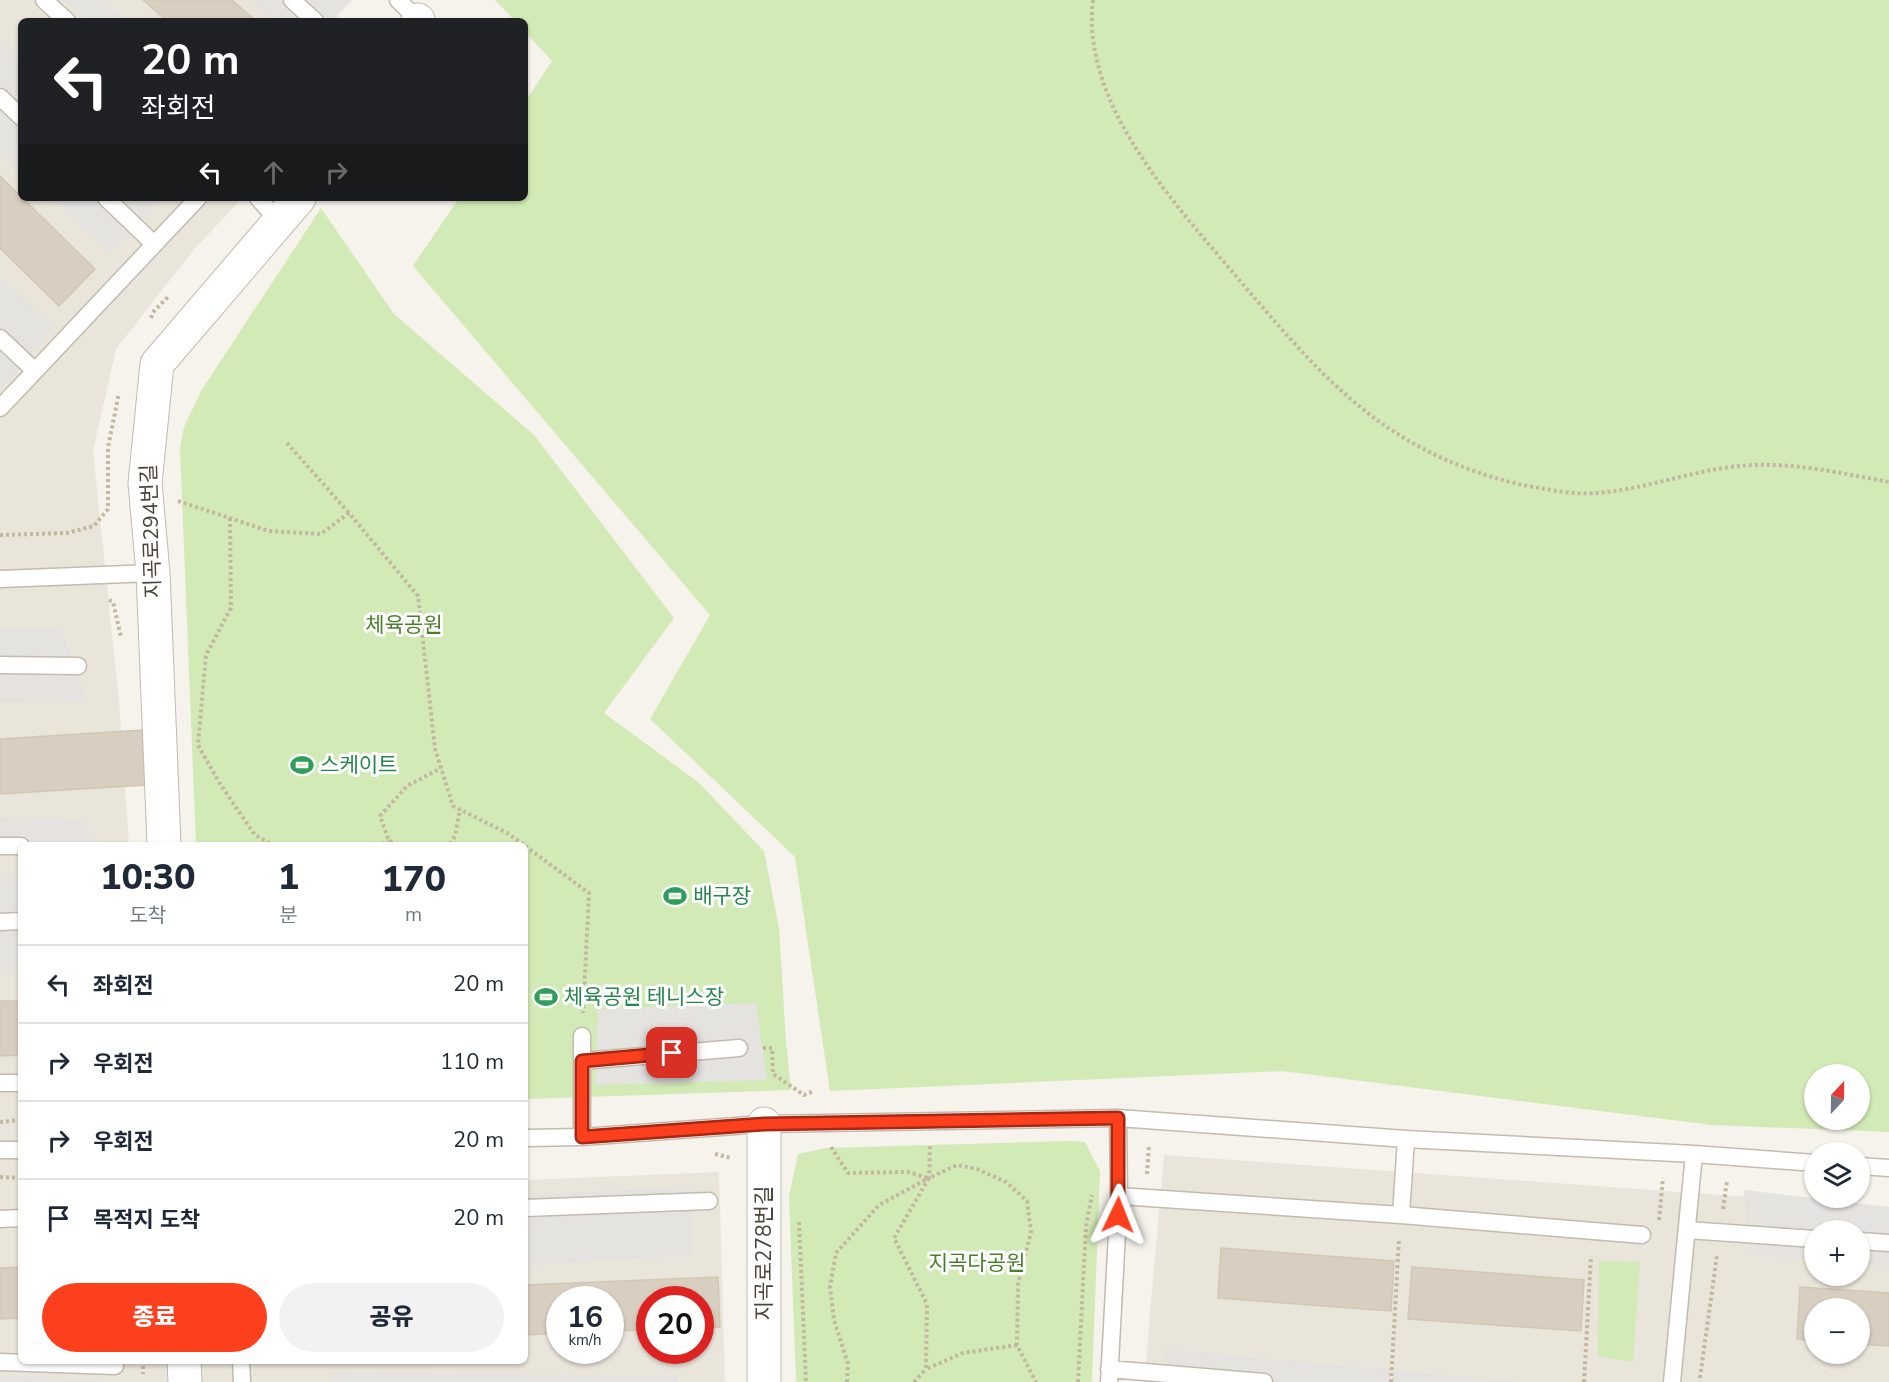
<!DOCTYPE html>
<html lang="ko">
<head>
<meta charset="utf-8">
<style>
	:root { --surface:#fff; --page:#f2f2f3; --text:#1f2937; --muted:#747a83; --line:#e0e1e3; --accent:#fc3f1d }
	body { margin:0; font-family:"Nunito Sans","Noto Sans KR",sans-serif; background:var(--page); color:var(--text); height:100vh; display:flex; flex-direction:column; font-size:22px; white-space:nowrap }
	* { box-sizing:border-box; margin:0 }
	p { font-size:20px; color:var(--muted) }
	.icon { flex:none; width:33px; height:33px; fill:none; stroke:currentColor; stroke-width:2; stroke-linecap:round; stroke-linejoin:round }
	.map { position:relative; flex:1; overflow:hidden }
	.panel { position:absolute; left:18px; top:842px; width:510px; height:522px; display:flex; flex-direction:column; background:var(--surface); border-radius:9px; box-shadow:0 2px 4px #0004 }
	.panel>* { flex:none }
	.top-card { position:absolute; left:18px; top:18px; width:510px; height:183px; border-radius:9px; box-shadow:0 2px 4px #0004; background:#202124; color:#fff; overflow:hidden }
	.needle { width:39px; rotate:22deg }
	.controls { position:absolute; left:1804px; top:1064px; display:grid; gap:12px }
	.controls a { display:grid; place-items:center; width:66px; height:66px; border-radius:50%; background:var(--surface); box-shadow:0 2px 4px #0004; font-size:30px }
	.speed { position:absolute; left:546px; top:1286px; display:flex; gap:12px; font-size:30px; font-weight:700; text-align:center }
	.speed>* { display:grid; place-content:center; width:78px; height:78px; border-radius:50%; background:var(--surface); box-shadow:0 2px 4px #0004; line-height:1 }
	.speed small { font-size:15px; font-weight:400 }
	.speed .limit { border:9px solid #d22; background:#fff; color:#111 }
	.pin { position:absolute; display:grid; place-items:center; width:51px; height:51px; color:#fff; margin:-26px; border-radius:12px; box-shadow:0 3px 9px #0006 }
	.me { position:absolute; width:66px; margin:-33px; rotate:2deg; stroke-linejoin:round; filter:drop-shadow(0 0 4px #0008) }
	.turn { display:flex; align-items:center; gap:21px; height:126px; padding:0 24px; font-size:27px }
	.turn .icon { width:78px; height:78px; stroke-width:2.5 }
	.turn b { display:block; font-size:42px; line-height:51px }
	.lanes { display:flex; align-items:center; height:57px; padding:0 24px; background:#0003; justify-content:center; gap:30px; direction:ltr }
	.lanes .off { opacity:.35 }
	.eta { display:flex; justify-content:space-evenly; align-items:center; height:102px; text-align:center }
	.eta b { font-size:36px; font-weight:800; line-height:42px }
	.button { display:flex; gap:12px; margin-top:auto; padding:12px 24px }
	.button a { flex:1; height:69px; border-radius:36px; background:var(--accent); color:#fff; font-size:24px; font-weight:800; line-height:69px; text-align:center }
	.button a+a { background:var(--page); color:var(--text) }
	ul { padding:0; list-style:none }
	li { display:flex; align-items:center; gap:18px; height:78px; padding:0 24px; border-top:2px solid var(--line) }
	li div { flex:1 }
	li b { display:block; font-size:22px }
	li em { font-style:normal }
	.map>svg:first-child { display:block }
	.residential { fill:#eae5da; fill-rule:evenodd }
	.green { fill:#d2eab5; fill-rule:evenodd }
	.parking { fill:#e5e3e0 }
	.building { fill:#d8cfc1; stroke:#d3c7b4; stroke-width:1.5 }
	.lines { fill:none; stroke-linecap:round; stroke-linejoin:round }
	.service-casing { stroke:#c2bbae; stroke-width:19 }
	.minor-casing { stroke:#c2bbae; stroke-width:35 }
	.path { stroke:#c4b79f; stroke-width:4; stroke-dasharray:3 3; stroke-linecap:butt }
	.service { stroke:#fff; stroke-width:16 }
	.minor { stroke:#fff; stroke-width:33 }
	.route-casing { stroke:#a42913; stroke-width:15 }
	.route { stroke:#fc3f1d; stroke-width:10 }
	.labels { text-anchor:middle; stroke-width:6; stroke-linejoin:round; paint-order:stroke }
	.street-label { font-size:21px; fill:#4b4439; stroke:#fff }
	.park-label { font-size:21px; fill:#4a7f2a; stroke:#fff }
	.leisure-label { font-size:21px; fill:#27864d; stroke:#fff; text-anchor:start }
</style>
</head>
<body>
<div class="map">
<svg width="1889" height="1382" viewBox="0 0 1889 1382">
	<rect width="100%" height="100%" fill="#f6f3ec"/>
	<path class="residential" d="M0,0H322L342,21H21V198H242L192,252L116,349L93,451L119,701L129,844H21V1360H525V1180L719,1172L725,1382H0ZM560,1299H610V1350H560ZM650,1299H700V1350H650Z
		M1164,1155L1889,1207V1382H1144ZM1815,1230H1860V1275H1815ZM1815,1308H1860V1353H1815Z"/>
	<path class="green" d="M495,0H1889V1132L1712,1125L1282,1071L830,1091L795,857L650,719L710,615L413,266L459,198H525V102L552,61L525,32V21H515ZM1815,1074H1860V1119H1815Z
		M321,208L394,314L534,435L674,618L604,713L698,782L764,851L779,928L786,1041L791,1090L525,1099V844H196L180,449L184,427L201,391Z
		M1072,1141L1085,1142L1100,1171L1092,1382H796L789,1196L798,1154L826,1148Z
		M1599,1261L1640,1262L1633,1362L1598,1356Z"/>
	<path class="parking" d="M64,0H101L126,21H89Z
		M251,0H352L332,21H275Z
		M0,42L21,61V171L0,151Z
		M51,198H161L110,253Z
		M0,278L54,327L0,391Z
		M61,627L87,702L0,703V628Z
		M0,817L86,819L91,844H21L0,847Z
		M21,878V969H0V879Z
		M756,1003L767,1080L595,1085L598,1009Z
		M691,1185L692,1255L525,1266V1196Z
		M1744,1190L1889,1207V1266L1860,1264V1230H1815V1260L1748,1254Z
		M1163,1349L1524,1382H1164Z
		M333,1372L677,1377V1382H334Z
		M0,1376L102,1380V1382H0Z"/>
	<path class="building" d="M143,0H232L256,21H167Z
		M0,176L95,269L59,306L0,248Z
		M142,730L146,785L0,794V739Z
		M0,1001H21V1055L0,1056Z
		M1221,1248L1394,1261L1391,1311L1218,1298Z
		M21,1267V1318L0,1319V1268Z
		M1412,1267L1584,1280L1581,1331L1408,1319Z
		M718,1277L720,1327L700,1328V1299H650V1330L610,1331V1299H560V1333L525,1335V1285Z
		M1800,1287L1889,1293V1346L1860,1344V1308H1815V1341L1797,1339Z"/>
	<g class="lines">
		<g class="service-casing">
			<path id="service" d="M44,0L67,21
				M292,0L315,21
				M398,0L418,20
				M0,97L21,117
				M106,198L154,244
				M258,198L279,222
				M0,338L35,371L0,408
				M35,371L198,198
				M0,579L153,573
				M0,665L78,666
				M0,846H21
				M0,922L21,921
				M582,1061L739,1048
				M0,1083H21
				M582,1137V1036
				M525,1138L582,1137L764,1124L1118,1118L1406,1139L1694,1154L1815,1163
				M0,1150H21
				M1860,1166L1889,1168
				M1119,1196L1401,1215L1642,1235
				M525,1208L709,1201
				M1401,1215L1406,1139
				M0,1219L21,1218
				M1687,1230L1815,1239
				M1860,1241L1889,1243
				M241,1360L242,1382
				M0,1362L115,1366V1360
				M1109,1369L1264,1382
				M1109,1382L1119,1196L1118,1118
				M1672,1382L1694,1154"/>
		</g>
		<g class="minor-casing">
			<path id="minor" d="M418,20V21
				M164,844L153,573L145,483L157,364L299,198
				M764,1124V1382
				M184,1360L185,1382"/>
		</g>
		<path class="path" d="M1093,0C1088,38 1099,78 1116,113C1147,175 1196,229 1241,282C1288,337 1335,394 1396,433C1438,460 1490,480 1539,488C1557,491 1578,495 1597,493C1650,489 1700,467 1753,465C1798,463 1845,474 1889,482
			M151,318L154,311L169,296
			M287,443L349,513
			M178,501L269,531L321,534L349,513L418,596L435,749L453,806L507,833L523,844
			M230,518L231,608L206,655L198,745L220,784L255,835L271,844
			M0,535L67,533L94,526L108,509V447L119,393
			M109,600L113,602L121,637
			M382,844L389,841
			M398,844L389,841L380,816L407,786L441,768
			M450,844L455,836L460,809
			M525,846L589,893L583,1013
			M763,1048H772L773,1074L804,1095L814,1091
			M0,1122L21,1120
			M831,1147L848,1173L908,1172L928,1178
			M715,1154L731,1158
			M1147,1174L1149,1145
			M0,1177L21,1178
			M1723,1209L1727,1181
			M1659,1220L1663,1178
			M799,1222L806,1382
			M1017,1345L963,1353L926,1369L927,1304L894,1238L929,1178L957,1165L977,1169L1006,1182L1027,1201L1031,1232L1018,1284L1017,1345L1036,1382
			M143,1360V1374
			M1700,1378L1717,1255
			M847,1382L848,1364L834,1320L830,1287L836,1253L879,1205L929,1178L930,1144
			M914,1382L926,1369
			M1078,1382L1086,1226L1092,1195
			M1391,1382L1399,1239
			M1584,1382L1591,1256"/>
		<use href="#service" class="service"/>
		<use href="#minor" class="minor"/>
	</g>
	<g class="lines">
		<g class="route-casing">
			<path id="route" d="M672,1053L582,1061V1137L764,1124L1118,1118V1215"/>
		</g>
		<use href="#route" class="route"/>
	</g>
	<defs>
		<g id="stadium-bare" transform="scale(1.8)"><path d="M0-5a6.5 5 0 1 0 0 10a6.5 5 0 1 0 0-10ZM-3.5-1.8h7v3.6h-7Z" fill="#2e9e5b" stroke="#fff" stroke-width="2.5" paint-order="stroke"/></g>
	</defs>
	<g fill-rule="evenodd">
		<use href="#stadium-bare" x="302" y="765"/>
		<use href="#stadium-bare" x="675" y="896"/>
		<use href="#stadium-bare" x="546" y="997"/>
	</g>
	<g class="labels">
		<g class="street-label">
			<text transform="translate(151 531) rotate(-92)" y="7">지곡로294번길</text>
			<text transform="translate(764 1253) rotate(-90)" y="7">지곡로278번길</text>
		</g>
		<g class="park-label">
			<text x="404" y="632">체육공원</text>
			<text x="977" y="1270">지곡다공원</text>
		</g>
		<g class="leisure-label">
			<text x="320" y="772">스케이트</text>
			<text x="693" y="903">배구장</text>
			<text x="564" y="1004">체육공원 테니스장</text>
		</g>
	</g>
</svg>
<div class="controls">
<a><svg class="needle" viewBox="-14 -14 28 28"><path d="M0-13l5 13h-10z" fill="#e53935"/><path d="M0 13l5-13h-10z" fill="#747a83"/></svg></a>
<a><svg class="icon" aria-label="layers" viewBox="0 0 24 24"><path d="M12 4l9 5-9 5-9-5zM3 14l9 5 9-5"/></svg></a>
<a>+</a>
<a>−</a>
</div>
<div class="speed"><div>16<small>km/h</small></div><div class="limit">20</div></div>
<div class="pin" style="left:672px;top:1053px;background:#d93025"><svg class="icon" aria-label="arrive" viewBox="0 0 24 24"><path d="M6 21V4h12l-3 4 3 4H6"/></svg></div>
<svg class="me" style="left:1118px;top:1215px" viewBox="-20 -20 40 40"><path d="M0-17L14 15 0 8-14 15z" fill="#fc3f1d" stroke="#fff" stroke-width="4"/></svg>
<div class="top-card">
<div class="turn"><svg class="icon" aria-label="left" viewBox="0 0 24 24"><path d="M17 20v-9H6M10 6l-5 5 5 5"/></svg><div><b>20 m</b>좌회전</div></div>
<div class="lanes"><svg class="icon" aria-label="left" viewBox="0 0 24 24"><path d="M17 20v-9H6M10 6l-5 5 5 5"/></svg><svg class="icon off" aria-label="ahead" viewBox="0 0 24 24"><path d="M12 20V5M6 11l6-6 6 6"/></svg><svg class="icon off" aria-label="right" viewBox="0 0 24 24"><path d="M7 20v-9h11M14 6l5 5-5 5"/></svg></div>
</div>
<section class="panel">
<div class="eta">
<div><b>10:30</b><p>도착</p></div>
<div><b>1</b><p>분</p></div>
<div><b>170</b><p>m</p></div>
</div>
<ul>
<li><svg class="icon" aria-label="left" viewBox="0 0 24 24"><path d="M17 20v-9H6M10 6l-5 5 5 5"/></svg><div><b>좌회전</b></div><em>20 m</em></li>
<li><svg class="icon" aria-label="right" viewBox="0 0 24 24"><path d="M7 20v-9h11M14 6l5 5-5 5"/></svg><div><b>우회전</b></div><em>110 m</em></li>
<li><svg class="icon" aria-label="right" viewBox="0 0 24 24"><path d="M7 20v-9h11M14 6l5 5-5 5"/></svg><div><b>우회전</b></div><em>20 m</em></li>
<li><svg class="icon" aria-label="arrive" viewBox="0 0 24 24"><path d="M6 21V4h12l-3 4 3 4H6"/></svg><div><b>목적지 도착</b></div><em>20 m</em></li>
</ul>
<div class="button"><a>종료</a><a>공유</a></div>
</section>
</div>
</body>
</html>
